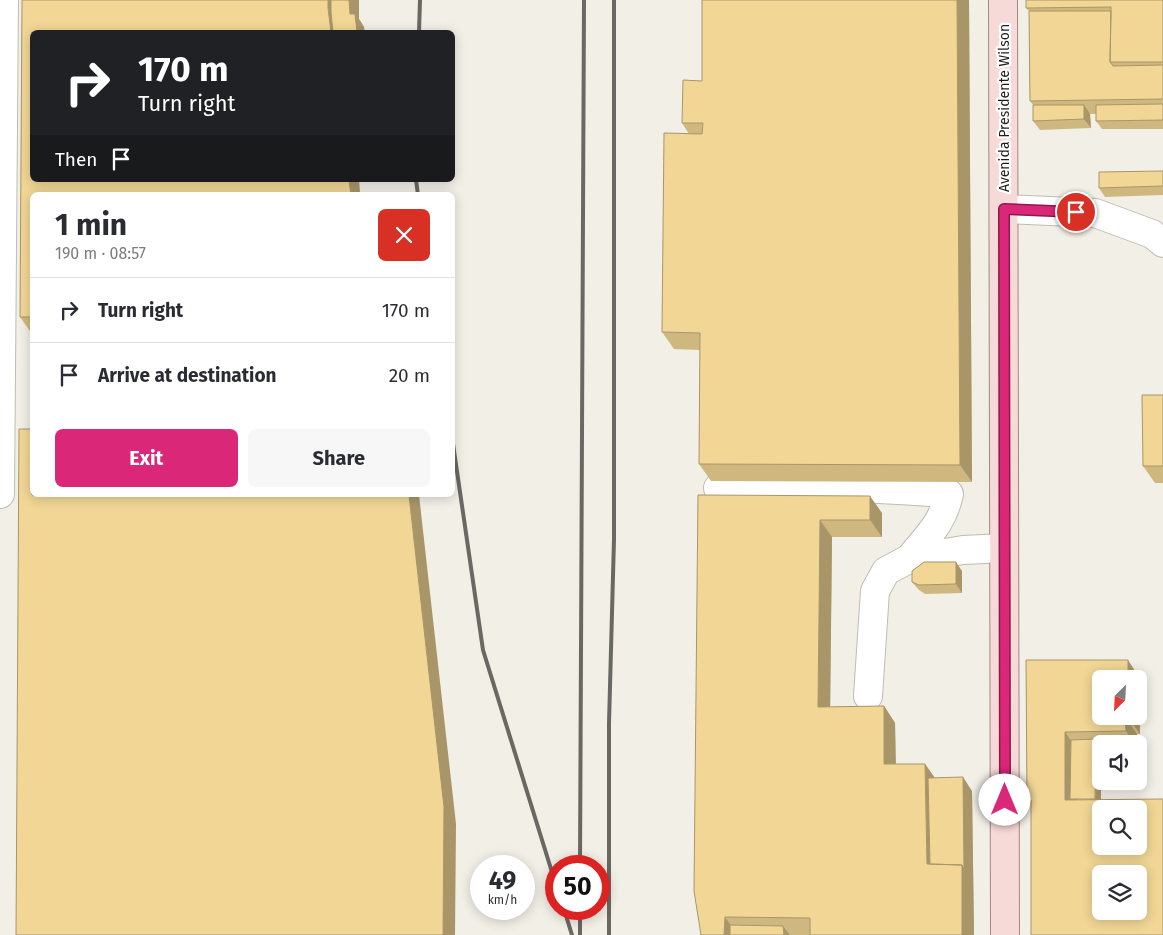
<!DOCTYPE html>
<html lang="en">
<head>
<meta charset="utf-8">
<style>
	:root { --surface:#fff; --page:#f7f7f7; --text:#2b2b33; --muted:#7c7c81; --line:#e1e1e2; --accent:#db2777 }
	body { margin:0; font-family:"Fira Sans",sans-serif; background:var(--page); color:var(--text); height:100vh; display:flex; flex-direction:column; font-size:19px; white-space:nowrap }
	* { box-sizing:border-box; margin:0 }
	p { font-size:16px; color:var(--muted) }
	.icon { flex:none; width:28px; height:28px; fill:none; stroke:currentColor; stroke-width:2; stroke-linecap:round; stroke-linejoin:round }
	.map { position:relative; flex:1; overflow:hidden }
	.drawer { position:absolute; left:30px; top:192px; width:425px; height:305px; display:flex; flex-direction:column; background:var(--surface); border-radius:8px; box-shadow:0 2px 12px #0003 }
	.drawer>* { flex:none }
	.banner { position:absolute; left:30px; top:30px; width:425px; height:152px; border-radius:8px; box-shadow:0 2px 12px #0003; background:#202124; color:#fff; overflow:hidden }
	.needle { width:32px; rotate:204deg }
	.buttons { position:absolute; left:1092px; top:670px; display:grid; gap:10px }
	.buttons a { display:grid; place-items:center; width:55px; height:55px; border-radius:8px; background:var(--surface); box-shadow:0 2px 12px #0003; font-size:25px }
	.speed { position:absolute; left:470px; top:855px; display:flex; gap:10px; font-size:25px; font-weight:700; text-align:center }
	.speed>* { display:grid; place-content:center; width:65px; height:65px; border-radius:50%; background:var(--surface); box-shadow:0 2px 12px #0003; line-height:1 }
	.speed small { font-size:12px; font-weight:400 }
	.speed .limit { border:8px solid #d22; background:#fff; color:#111 }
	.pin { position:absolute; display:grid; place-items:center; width:42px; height:42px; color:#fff; margin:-21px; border:2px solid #fff; border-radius:50%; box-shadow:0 1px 5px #0007 }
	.me { position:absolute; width:55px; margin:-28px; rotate:0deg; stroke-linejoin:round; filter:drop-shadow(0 0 4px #0008) }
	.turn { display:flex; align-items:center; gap:18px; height:105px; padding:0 25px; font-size:22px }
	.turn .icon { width:65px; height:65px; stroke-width:2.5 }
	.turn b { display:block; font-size:35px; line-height:42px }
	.then { display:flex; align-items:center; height:48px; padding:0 25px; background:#0003; gap:10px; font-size:19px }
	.round { display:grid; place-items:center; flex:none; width:52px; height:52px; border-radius:8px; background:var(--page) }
	.overview { display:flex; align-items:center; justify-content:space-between; height:85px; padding:0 25px }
	h1 { font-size:30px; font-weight:700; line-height:38px }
	.action { display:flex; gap:10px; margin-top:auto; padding:10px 25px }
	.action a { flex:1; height:58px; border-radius:8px; background:var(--accent); color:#fff; font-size:20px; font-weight:700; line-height:58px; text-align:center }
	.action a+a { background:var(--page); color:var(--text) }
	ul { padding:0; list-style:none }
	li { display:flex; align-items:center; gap:15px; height:65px; padding:0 25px; border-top:1px solid var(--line) }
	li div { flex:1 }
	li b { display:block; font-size:19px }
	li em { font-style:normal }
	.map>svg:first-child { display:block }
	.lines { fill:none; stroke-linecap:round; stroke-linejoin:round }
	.minor-casing { stroke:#bfbcb4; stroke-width:30 }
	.major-casing { stroke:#a68783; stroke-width:30 }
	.minor { stroke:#fff; stroke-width:28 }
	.major { stroke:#f6dad7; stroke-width:28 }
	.rail { stroke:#696863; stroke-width:4 }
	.wall { fill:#cfb880 }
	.shaded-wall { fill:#a99668 }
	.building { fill:#f1d695; stroke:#a99668; fill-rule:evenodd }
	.route-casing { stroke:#8e194d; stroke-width:12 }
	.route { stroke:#db2777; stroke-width:9 }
	.labels { text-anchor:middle; stroke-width:4.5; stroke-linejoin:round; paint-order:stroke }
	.street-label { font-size:14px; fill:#1d1c19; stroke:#fff }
</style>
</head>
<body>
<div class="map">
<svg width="1163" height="935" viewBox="0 0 1163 935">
	<rect width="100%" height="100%" fill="#f2efe7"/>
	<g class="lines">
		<g class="minor-casing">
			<path id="minor" d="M1004,209L1095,213L1152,234L1163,243
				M718,488C795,488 872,486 949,494C943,523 927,537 909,559
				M0,494L4,0
				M868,696L875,591L886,571L909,559L963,550L1004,548"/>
		</g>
		<g class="major-casing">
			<path id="major" d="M1003,0L1005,935"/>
		</g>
		<use href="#minor" class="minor"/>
		<use href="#major" class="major"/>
		<path class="rail" d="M419,32L420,0
			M416,180L418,195
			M452,437L483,650L556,885
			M580,866L584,0
			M564,909L572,935
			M580,935V909
			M609,935V723L614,539V0"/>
	</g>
	<path class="wall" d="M22,0H359V19L364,27L32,180H359L360,195H32V334L20,317Z
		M702,0H969L972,482L711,481L699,464L700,350L674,349L662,332L689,134L682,123L702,81Z
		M1163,0V129H1102L1096,121V114H1090L1091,128L1040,130L1033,121V105L1030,101L1029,11L1026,8Z
		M1163,171V195L1105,197L1099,188Z
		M1163,395V483H1155L1143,466Z
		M698,495L882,513V537H832L830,707L884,706L895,723L896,764H925L935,778L972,791L974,935H701Z
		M962,571V593L925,594L919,590L912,582Z
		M1026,660L1139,677L1140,734H1137V744H1101V781L1031,805L1027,800Z"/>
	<path class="shaded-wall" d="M328,0H340L341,32H331L328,8Z
		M349,0H359V19L364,27L365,32H357L350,14Z
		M957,0H969L972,482L960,465Z
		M1084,105L1090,114L1091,128L1084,119Z
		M349,180H359L360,195H351Z
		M409,495H419L456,824L455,935H443Z
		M870,496L882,513V537L870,520Z
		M820,520L832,537L830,724L818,707Z
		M956,562L962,571V593L956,584Z
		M1128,660L1139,677L1140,734L1128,717V716H1139V679H1128Z
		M884,706L895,723L896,781L884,764Z
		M1125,717L1137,734V744H1134L1126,731Z
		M1065,732L1077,749V808L1065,800Z
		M1096,739L1101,747V816L1095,807Z
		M925,764L937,781L939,868L927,864Z
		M963,777L972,791L974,935H962V865Z
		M725,917L737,934V935H724Z
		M783,926L790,935H784Z"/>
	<path class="building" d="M22,0H328V8L331,32H32V180H349L351,195H32V317H20Z
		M331,0H349L350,14H355L357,32H333L331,12Z
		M702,0H957L960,465L699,464L700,333L662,332L664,133L702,134L703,123H682L683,80L702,81Z
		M1026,0H1163V62H1110L1111,7L1026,8Z
		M1029,11H1111L1110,62L1113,66L1163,65V99L1030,101Z
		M1163,104V120L1096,121V105Z
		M1033,105H1084V119L1033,121Z
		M1163,171V186L1099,188V172Z
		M1142,395H1163V466H1143Z
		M19,429H32V495H409L444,807L443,935H16Z
		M698,495L870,496V520H820L818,707L884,706V764H925L927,864L962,865V935H810V918L725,917L724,935H701L694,891Z
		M924,562H956V584L919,585L912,582V571Z
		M1026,660H1128V679H1101V716H1128V717H1125L1126,731L1065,732V800L1163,799V935H1031V800H1027ZM1101,809H1139V846H1101ZM1101,874H1139V911H1101Z
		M1096,739L1095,799H1070L1071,740Z
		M963,777L964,868L962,865L930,864L928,778Z
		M730,925L783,926L784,935H730Z"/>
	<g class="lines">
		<g class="route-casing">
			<path id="route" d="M1005,800L1004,209L1076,212"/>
		</g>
		<use href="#route" class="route"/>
	</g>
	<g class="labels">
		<g class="street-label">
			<text transform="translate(1004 108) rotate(-90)" y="5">Avenida Presidente Wilson</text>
		</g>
	</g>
</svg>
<div class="buttons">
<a><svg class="needle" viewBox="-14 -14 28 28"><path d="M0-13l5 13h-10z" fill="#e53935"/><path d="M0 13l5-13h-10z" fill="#7c7c81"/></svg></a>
<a><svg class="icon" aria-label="sound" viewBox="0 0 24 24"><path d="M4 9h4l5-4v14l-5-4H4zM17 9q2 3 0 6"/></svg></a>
<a><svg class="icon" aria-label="search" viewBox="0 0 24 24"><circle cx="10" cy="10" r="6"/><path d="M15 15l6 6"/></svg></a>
<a><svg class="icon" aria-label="layers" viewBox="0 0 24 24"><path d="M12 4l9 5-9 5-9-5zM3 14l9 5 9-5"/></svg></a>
</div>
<div class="speed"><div>49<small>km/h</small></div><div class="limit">50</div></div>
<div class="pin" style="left:1076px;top:212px;background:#d93025"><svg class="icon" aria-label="arrive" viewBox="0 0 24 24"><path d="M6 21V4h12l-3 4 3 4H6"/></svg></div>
<svg class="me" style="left:1005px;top:800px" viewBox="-20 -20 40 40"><circle r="19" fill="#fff"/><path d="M0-13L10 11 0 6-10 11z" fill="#db2777"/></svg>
<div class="banner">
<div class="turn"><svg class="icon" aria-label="right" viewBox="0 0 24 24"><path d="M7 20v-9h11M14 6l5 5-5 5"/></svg><div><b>170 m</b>Turn right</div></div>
<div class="then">Then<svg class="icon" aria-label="arrive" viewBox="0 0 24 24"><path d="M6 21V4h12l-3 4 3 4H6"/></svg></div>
</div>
<section class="drawer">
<div class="overview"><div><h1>1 min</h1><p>190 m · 08:57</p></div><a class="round" style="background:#d93025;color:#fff"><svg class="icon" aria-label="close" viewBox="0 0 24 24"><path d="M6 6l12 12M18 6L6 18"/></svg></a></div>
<ul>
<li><svg class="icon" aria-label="right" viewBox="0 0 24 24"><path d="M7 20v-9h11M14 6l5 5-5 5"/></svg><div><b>Turn right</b></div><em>170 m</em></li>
<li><svg class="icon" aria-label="arrive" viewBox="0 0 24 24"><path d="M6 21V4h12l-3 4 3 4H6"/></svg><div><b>Arrive at destination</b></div><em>20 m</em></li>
</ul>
<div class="action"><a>Exit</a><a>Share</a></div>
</section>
</div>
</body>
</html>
